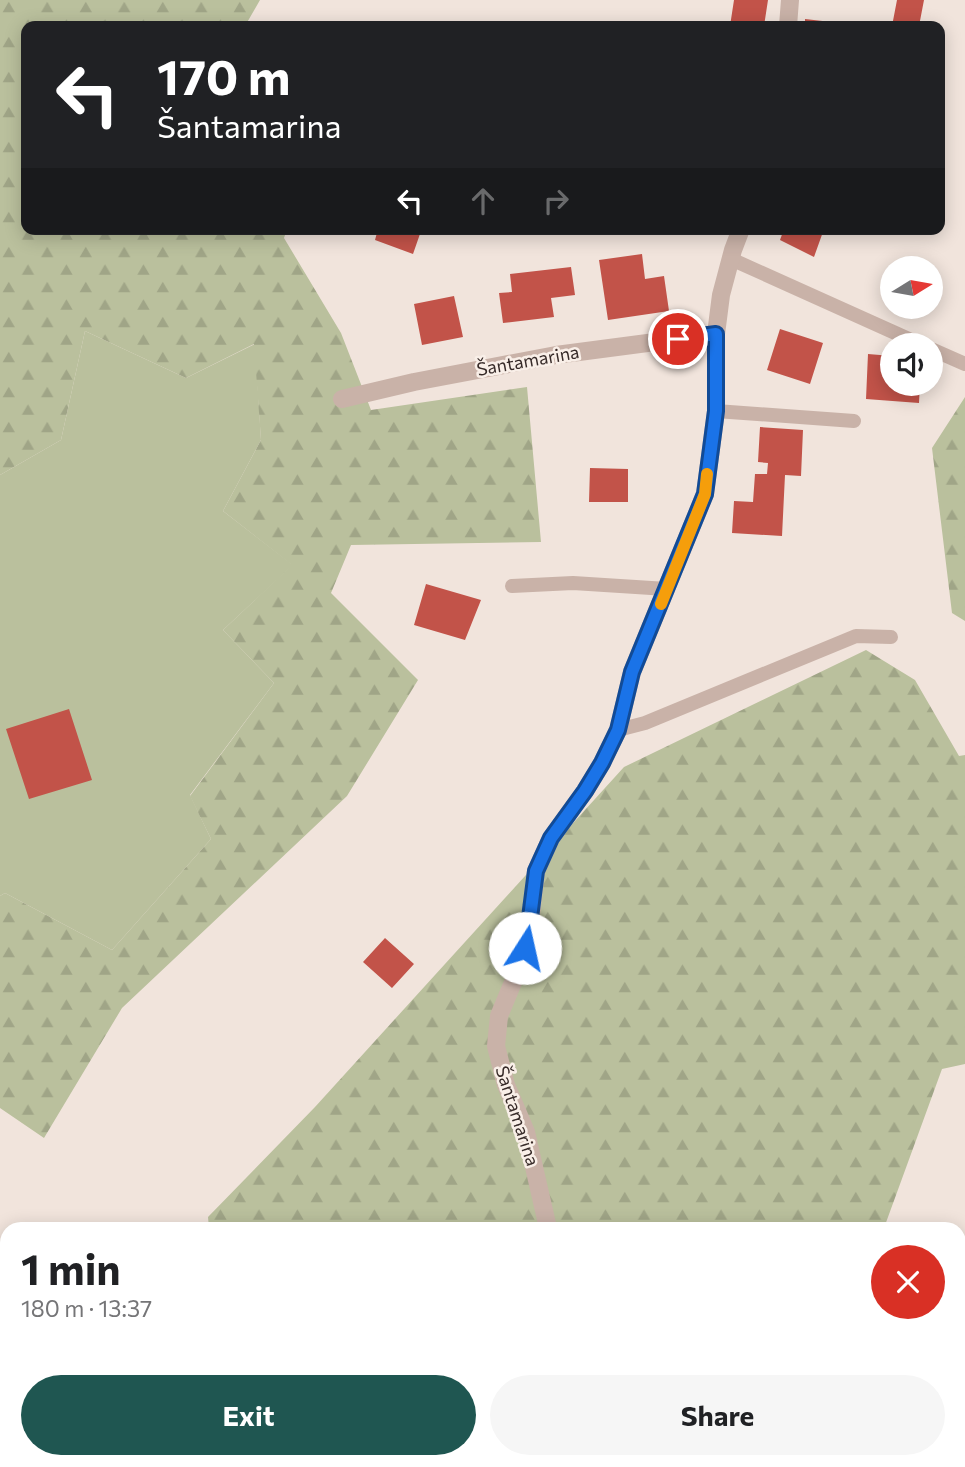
<!DOCTYPE html>
<html lang="en">
<head>
<meta charset="utf-8">
<style>
	:root { --surface:#fff; --page:#f6f6f6; --text:#202124; --muted:#757577; --accent:#1f5651 }
	body { margin:0; font-family:Commissioner,sans-serif; background:var(--page); color:var(--text); height:100vh; display:flex; flex-direction:column; font-size:26px; white-space:nowrap }
	* { box-sizing:border-box; margin:0 }
	p { font-size:23px; color:var(--muted) }
	.icon { flex:none; width:38px; height:38px; fill:none; stroke:currentColor; stroke-width:2; stroke-linecap:round; stroke-linejoin:round }
	.map { position:relative; flex:1; overflow:hidden }
	.side { position:absolute; left:0px; top:1222px; width:966px; height:247px; display:flex; flex-direction:column; background:var(--surface); border-radius:21px 21px 0 0; box-shadow:0 4px 18px #0003 }
	.side>* { flex:none }
	.guide { position:absolute; left:21px; top:21px; width:924px; height:214px; border-radius:14px; box-shadow:0 4px 18px #0003; background:#202124; color:#fff; overflow:hidden }
	.needle { width:46px; rotate:79deg }
	.tools { position:absolute; left:880px; top:256px; display:grid; gap:14px }
	.tools a { display:grid; place-items:center; width:63px; height:63px; border-radius:50%; background:var(--surface); box-shadow:0 4px 18px #0003; font-size:35px }
	.pin { position:absolute; display:grid; place-items:center; width:60px; height:60px; color:#fff; margin:-30px; border:4px solid #fff; border-radius:50%; box-shadow:0 2px 7px #0007 }
	.me { position:absolute; width:77px; margin:-38px; rotate:10deg; stroke-linejoin:round; filter:drop-shadow(0 0 5px #0008) }
	.turn { display:flex; align-items:center; gap:24px; height:147px; padding:0 21px; font-size:32px }
	.turn .icon { width:91px; height:91px; stroke-width:2.5 }
	.turn b { display:block; font-size:49px; line-height:60px }
	.lanes { display:flex; align-items:center; height:66px; padding:0 21px; background:#0003; justify-content:center; gap:35px; direction:ltr }
	.lanes .off { opacity:.35 }
	.round { display:grid; place-items:center; flex:none; width:74px; height:74px; border-radius:37px; background:var(--page) }
	.overview { display:flex; align-items:center; justify-content:space-between; height:119px; padding:0 21px }
	h1 { font-size:42px; font-weight:700; line-height:52px }
	.action { display:flex; gap:14px; margin-top:auto; padding:14px 21px }
	.action a { flex:1; height:80px; border-radius:42px; background:var(--accent); color:#fff; font-size:28px; font-weight:700; line-height:80px; text-align:center }
	.action a+a { background:var(--page); color:var(--text) }
	.map>svg:first-child { display:block }
	.grass { fill:#bac09d }
	.forest { fill:url(#forest-firs) }
	.building { fill:#c25349 }
	.lines { fill:none; stroke-linecap:round; stroke-linejoin:round }
	.service { stroke:#c9b2a8; stroke-width:14 }
	.minor { stroke:#c9b2a8; stroke-width:18 }
	.route-casing { stroke:#114b97; stroke-width:18 }
	.route { stroke:#1a73e8; stroke-width:12 }
	.slow { stroke:#f59e0b; stroke-width:12 }
	.labels { text-anchor:middle; stroke-width:5; stroke-linejoin:round; paint-order:stroke }
	.street-label { font-size:18px; fill:#362a28; stroke:#f9efe8 }
</style>
</head>
<body>
<div class="map">
<svg width="965" height="1467" viewBox="0 0 965 1467">
	<defs>
		<pattern id="forest-firs" width="22" height="20" patternUnits="userSpaceOnUse" patternTransform="scale(1.75)"><rect width="22" height="20" fill="#bac09d"/><path d="M5 1l3.5 6h-7zM16 11l3.5 6h-7z" fill="#a0a587"/></pattern>
	</defs>
	<rect width="100%" height="100%" fill="#f1e4dc"/>
	<path class="grass" d="M85,331L186,378L255,344L261,440L223,511L293,565L223,630L274,683L190,795L211,839L112,950L5,893L0,896V475L61,440Z"/>
	<path class="forest" d="M0,0H260L245,26H26V229H287L284,238L341,333L371,410L527,387L541,542L351,545L331,593L418,680L347,796L122,1008L44,1138L0,1108V896L5,893L112,950L211,839L190,796L274,683L223,630L292,565L223,511L261,440L254,344L186,378L85,331L61,440L0,475Z
		M965,397V621L952,613L932,448Z
		M866,650L915,680L959,756L965,755V1064L942,1069L884,1228H209L208,1217L315,1107L624,767Z
		M959,1444L965,1447V1467H801L793,1461H959Z
		M113,1461H280L254,1467H120Z
		M492,1461H746L732,1467H499Z"/>
	<path class="building" d="M734,0H768L764,26H730Z
		M897,0H924L919,26H892Z
		M805,19L840,23V26H805Z
		M378,229H416L421,231L413,254L375,240Z
		M784,229H824L814,257L780,240Z
		M642,254L645,279L664,276L669,311L608,320L599,260Z
		M571,267L575,295L551,298L554,317L503,323L499,293L512,292L510,274Z
		M454,296L463,337L422,345L414,304Z
		M780,329L823,343L810,384L767,370Z
		M868,354L892,356V383H920L919,403L866,399Z
		M760,427L803,430L801,476L785,475L782,536L732,533L734,501L753,502L755,474H767L768,463L758,462Z
		M590,468L628,469V502H589Z
		M426,584L481,600L465,640L414,625Z
		M69,709L92,780L29,799L6,729Z
		M385,938L414,964L392,988L363,962Z"/>
	<g class="lines">
		<path class="service" d="M731,259L922,345
			M931,349L965,364
			M716,411L854,421
			M512,586L573,583L667,589
			M618,730L645,723L856,636L891,637"/>
		<path class="minor" d="M788,26L790,0
			M342,399L414,382L556,355L716,334
			M548,1228L526,1132L506,1085L496,1046L499,1016L521,963L529,933L536,871L551,838L585,791L602,763L618,730L632,672L705,494L716,411V334L721,295L733,250L741,229
			M511,1467L512,1461"/>
	</g>
	<g class="lines">
		<g class="route-casing">
			<path id="route" d="M525,948L528,933L536,871L551,838L585,791L602,763L618,730L632,672L705,494L716,411V334L678,339"/>
		</g>
		<use href="#route" class="route"/>
		<path class="slow" d="M661,604L705,494L707,474"/>
	</g>
	<g class="labels">
		<g class="street-label">
			<text transform="translate(528 361) rotate(-10)" y="6">Šantamarina</text>
			<text transform="translate(517 1116) rotate(72)" y="6">Šantamarina</text>
		</g>
	</g>
</svg>
<div class="tools">
<a><svg class="needle" viewBox="-14 -14 28 28"><path d="M0-13l5 13h-10z" fill="#e53935"/><path d="M0 13l5-13h-10z" fill="#757577"/></svg></a>
<a><svg class="icon" aria-label="sound" viewBox="0 0 24 24"><path d="M4 9h4l5-4v14l-5-4H4zM17 9q2 3 0 6"/></svg></a>
</div>
<div class="pin" style="left:678px;top:339px;background:#d93025"><svg class="icon" aria-label="arrive" viewBox="0 0 24 24"><path d="M6 21V4h12l-3 4 3 4H6"/></svg></div>
<svg class="me" style="left:525px;top:948px" viewBox="-20 -20 40 40"><circle r="19" fill="#fff"/><path d="M0-13L10 11 0 6-10 11z" fill="#1a73e8"/></svg>
<div class="guide">
<div class="turn"><svg class="icon" aria-label="left" viewBox="0 0 24 24"><path d="M17 20v-9H6M10 6l-5 5 5 5"/></svg><div><b>170 m</b>Šantamarina</div></div>
<div class="lanes"><svg class="icon" aria-label="left" viewBox="0 0 24 24"><path d="M17 20v-9H6M10 6l-5 5 5 5"/></svg><svg class="icon off" aria-label="ahead" viewBox="0 0 24 24"><path d="M12 20V5M6 11l6-6 6 6"/></svg><svg class="icon off" aria-label="right" viewBox="0 0 24 24"><path d="M7 20v-9h11M14 6l5 5-5 5"/></svg></div>
</div>
<section class="side">
<div class="overview"><div><h1>1 min</h1><p>180 m · 13:37</p></div><a class="round" style="background:#d93025;color:#fff"><svg class="icon" aria-label="close" viewBox="0 0 24 24"><path d="M6 6l12 12M18 6L6 18"/></svg></a></div>
<div class="action"><a>Exit</a><a>Share</a></div>
</section>
</div>
</body>
</html>
